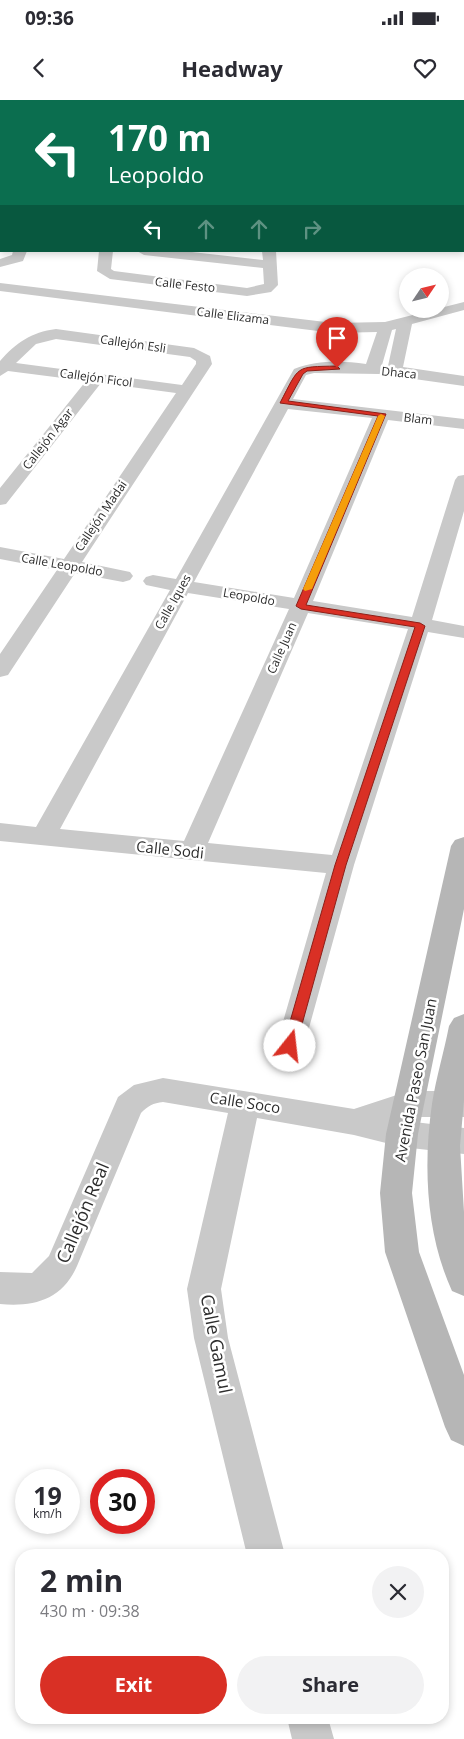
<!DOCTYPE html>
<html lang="en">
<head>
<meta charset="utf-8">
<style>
	:root { --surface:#fff; --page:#f2f2f3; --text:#2b2b33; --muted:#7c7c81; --accent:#d93025 }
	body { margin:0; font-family:"Open Sans",sans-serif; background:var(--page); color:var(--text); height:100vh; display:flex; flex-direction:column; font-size:19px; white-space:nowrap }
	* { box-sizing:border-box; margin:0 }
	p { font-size:16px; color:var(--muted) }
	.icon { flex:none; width:28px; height:28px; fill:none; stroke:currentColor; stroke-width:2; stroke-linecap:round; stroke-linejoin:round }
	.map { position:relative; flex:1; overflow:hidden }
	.details { position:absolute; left:15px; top:1449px; width:434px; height:175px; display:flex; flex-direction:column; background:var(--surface); border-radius:20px; box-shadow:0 2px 8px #0003 }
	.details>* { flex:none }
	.banner { position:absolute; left:0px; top:0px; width:465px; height:152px; box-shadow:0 2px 8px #0003; background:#0b6e4f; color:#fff; overflow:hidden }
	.needle { width:32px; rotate:55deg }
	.tools { position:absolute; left:399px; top:168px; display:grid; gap:10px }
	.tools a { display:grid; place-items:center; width:50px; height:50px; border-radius:50%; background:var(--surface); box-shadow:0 2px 8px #0003; font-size:25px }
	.speed { position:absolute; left:15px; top:1369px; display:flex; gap:10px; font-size:25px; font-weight:700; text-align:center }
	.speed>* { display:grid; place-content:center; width:65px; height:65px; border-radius:50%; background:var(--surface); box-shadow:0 2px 8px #0003; line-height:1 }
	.speed small { font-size:12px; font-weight:400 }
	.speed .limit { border:8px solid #d22; background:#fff; color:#111 }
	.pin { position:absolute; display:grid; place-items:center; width:42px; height:42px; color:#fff; margin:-51px -21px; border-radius:50% 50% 50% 0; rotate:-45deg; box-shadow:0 0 5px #0007 }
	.pin .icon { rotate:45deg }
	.me { position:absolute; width:55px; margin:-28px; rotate:16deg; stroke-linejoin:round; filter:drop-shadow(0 0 4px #0008) }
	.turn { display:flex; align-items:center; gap:18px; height:105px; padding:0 25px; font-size:22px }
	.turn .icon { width:65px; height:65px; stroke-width:2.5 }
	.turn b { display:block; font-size:35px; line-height:42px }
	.lanes { display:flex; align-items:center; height:48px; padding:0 25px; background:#0003; justify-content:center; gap:25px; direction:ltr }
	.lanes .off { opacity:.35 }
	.round { display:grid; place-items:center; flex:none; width:52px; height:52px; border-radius:26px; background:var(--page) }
	.head { display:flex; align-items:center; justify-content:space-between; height:85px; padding:0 25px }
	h1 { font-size:30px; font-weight:700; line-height:38px }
	.primary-button { display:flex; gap:10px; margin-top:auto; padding:10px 25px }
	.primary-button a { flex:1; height:58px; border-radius:30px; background:var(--accent); color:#fff; font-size:20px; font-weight:700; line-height:58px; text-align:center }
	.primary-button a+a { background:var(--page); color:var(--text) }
	.status { display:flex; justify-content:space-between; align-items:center; height:35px; padding:0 25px; background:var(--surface); direction:ltr }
	.status svg { height:14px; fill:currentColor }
	header { display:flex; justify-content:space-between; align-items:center; height:65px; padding:0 25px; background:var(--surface); font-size:22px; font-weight:700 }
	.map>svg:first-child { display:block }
	.green { fill:#e3ead8 }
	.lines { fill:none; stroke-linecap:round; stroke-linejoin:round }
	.lane { stroke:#c9c9c9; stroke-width:14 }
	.street { fill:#c9c9c9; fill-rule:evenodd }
	.secondary { fill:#b6b6b6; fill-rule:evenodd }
	.route { fill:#d93025; stroke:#8d1f18 }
	.slow { fill:#f59e0b }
	.labels { text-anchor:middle; stroke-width:5; stroke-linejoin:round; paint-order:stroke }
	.far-street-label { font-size:12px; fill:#2c2c2c; stroke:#fff }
	.street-label { font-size:15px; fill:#2c2c2c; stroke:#fff }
	.near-street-label { font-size:18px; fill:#2c2c2c; stroke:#fff }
</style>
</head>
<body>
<div class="status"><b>09:36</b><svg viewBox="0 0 49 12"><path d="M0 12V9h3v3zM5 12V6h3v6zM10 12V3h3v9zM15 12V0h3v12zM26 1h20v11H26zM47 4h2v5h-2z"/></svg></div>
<header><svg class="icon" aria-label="back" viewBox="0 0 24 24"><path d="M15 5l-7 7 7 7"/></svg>Headway<svg class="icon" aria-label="heart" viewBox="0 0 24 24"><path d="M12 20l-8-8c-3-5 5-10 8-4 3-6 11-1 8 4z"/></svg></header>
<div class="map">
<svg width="464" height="1639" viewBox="0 0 464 1639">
	<rect width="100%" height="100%" fill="#fff"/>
	<path class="green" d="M175,0H419L420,1H174Z"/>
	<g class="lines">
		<path class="lane" d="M228,1L229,0"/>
		<path class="street" d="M33,0H58V1H33Z
			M0,38H1V44H0Z
			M0,130H1V139H0Z
			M13,151H27L23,161L0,167V159L12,155Z
			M99,151H113L111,169L114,171L247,188L264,184L263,168L144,155L137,151H183L263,160L262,151H276L278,185L271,192L247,196L110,179L97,171Z
			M0,183L334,223L385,222L464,202V210L412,224L403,267L464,276V286L379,274L314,273L306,275L293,299L464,319V329L388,320L313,501L412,517L455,380L458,376L464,375V411L432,520L464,526V538L428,532L354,765L304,946L300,954L290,958L280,954L276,946L326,773L0,741V723L36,727L170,490L146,485L143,481L146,477L153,475L176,479L294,269C318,260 342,261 366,264L377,232L334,233L0,191ZM396,229L388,266L382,265L392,230ZM288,309L372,318L294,498L194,482ZM188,493L289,509L184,741L60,729ZM308,513L408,529L332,755L208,743Z
			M56,229L194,248L210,256L212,264L82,462L130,472L133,476L130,480L123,482L75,473L8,575L0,577V554L57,470L0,459V447L64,459L176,293L101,283L6,404L0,405V388L86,281L8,271L0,276V261C16,243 31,232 56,229ZM56,239L190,257L196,261V264L182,285L16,263L36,244Z
			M163,978L354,1009L409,991H464V1017H409L398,1020L464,1028V1054L402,1047L354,1035L257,1018L221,1189L228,1238L285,1455H247L194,1238L187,1189L228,1013L163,1002C153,1003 148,1006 141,1013L77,1166C62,1200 34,1207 0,1204V1172L32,1173L49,1156L118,997L134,985Z
			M287,1618H328L334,1639H292Z"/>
		<path class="secondary" d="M452,0H464V1H453Z
			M464,737V809L418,1034L412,1093L419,1152L464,1275V1346L451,1340L445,1327L385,1152L380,1093L386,1034L451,746L455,740Z
			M464,914V1000L460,1046L464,1112V1196L452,1191C426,1134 423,1066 432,1004C436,978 444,952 449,926L454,918Z"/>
	</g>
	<path class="route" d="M337,266L340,269L307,271L303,274L288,301L386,314L306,505L420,523L425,526L346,765L296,946L290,951L283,946L335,765L415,527L301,509L296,506L378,316L280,303C300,265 294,267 337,266Z"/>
	<path class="slow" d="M381,314L385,316L312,489L305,491L303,489L378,316Z"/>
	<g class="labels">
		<g class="far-street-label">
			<text transform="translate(185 185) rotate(6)" y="4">Calle Festo</text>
			<text transform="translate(233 216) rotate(7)" y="4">Calle Elizama</text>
			<text transform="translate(133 244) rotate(8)" y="4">Callejón Esli</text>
			<text transform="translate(399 273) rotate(6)" y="4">Dhaca</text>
			<text transform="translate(96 278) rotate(8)" y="4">Callejón Ficol</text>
			<text transform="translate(418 319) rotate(7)" y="4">Blam</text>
			<text transform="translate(48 339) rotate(-52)" y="4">Callejón Agar</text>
			<text transform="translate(101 416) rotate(-56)" y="4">Callejón Madai</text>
			<text transform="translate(62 465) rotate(10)" y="4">Calle Leopoldo</text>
			<text transform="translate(249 497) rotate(10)" y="4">Leopoldo</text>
			<text transform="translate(173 502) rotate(-61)" y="4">Calle Iques</text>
			<text transform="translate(282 548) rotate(-66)" y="4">Calle Juan</text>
		</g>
		<g class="street-label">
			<text transform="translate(170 750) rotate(6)" y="5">Calle Sodi</text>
			<text transform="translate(416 980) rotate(-79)" y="5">Avenida Paseo San Juan</text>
			<text transform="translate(245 1003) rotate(9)" y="5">Calle Soco</text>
		</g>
		<g class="near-street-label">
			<text transform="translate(83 1113) rotate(-67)" y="6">Callejón Real</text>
			<text transform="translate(216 1244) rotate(79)" y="6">Calle Gamul</text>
		</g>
	</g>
</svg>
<div class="tools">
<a><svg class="needle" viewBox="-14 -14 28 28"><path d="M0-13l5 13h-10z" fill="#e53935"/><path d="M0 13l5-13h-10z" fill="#7c7c81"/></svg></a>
</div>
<div class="speed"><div>19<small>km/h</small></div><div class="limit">30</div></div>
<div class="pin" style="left:337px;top:268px;background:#d93025"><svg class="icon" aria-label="arrive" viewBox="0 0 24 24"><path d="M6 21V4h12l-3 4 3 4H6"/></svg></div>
<svg class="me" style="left:290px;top:946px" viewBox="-20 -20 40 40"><circle r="19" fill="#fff"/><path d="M0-13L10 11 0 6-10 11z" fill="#d93025"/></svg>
<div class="banner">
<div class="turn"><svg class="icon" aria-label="left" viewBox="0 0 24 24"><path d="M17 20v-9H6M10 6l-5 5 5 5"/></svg><div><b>170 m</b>Leopoldo</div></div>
<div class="lanes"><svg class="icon" aria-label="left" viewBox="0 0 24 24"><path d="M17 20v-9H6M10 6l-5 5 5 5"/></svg><svg class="icon off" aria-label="ahead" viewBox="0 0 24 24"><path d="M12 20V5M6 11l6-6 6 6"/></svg><svg class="icon off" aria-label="ahead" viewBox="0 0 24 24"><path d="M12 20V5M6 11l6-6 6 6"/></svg><svg class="icon off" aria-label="right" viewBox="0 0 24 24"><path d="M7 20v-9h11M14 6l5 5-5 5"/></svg></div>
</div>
<section class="details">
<div class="head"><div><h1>2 min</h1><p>430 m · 09:38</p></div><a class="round"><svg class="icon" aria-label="close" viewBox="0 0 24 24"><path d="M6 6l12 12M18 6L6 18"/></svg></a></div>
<div class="primary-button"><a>Exit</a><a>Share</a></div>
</section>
</div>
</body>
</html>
